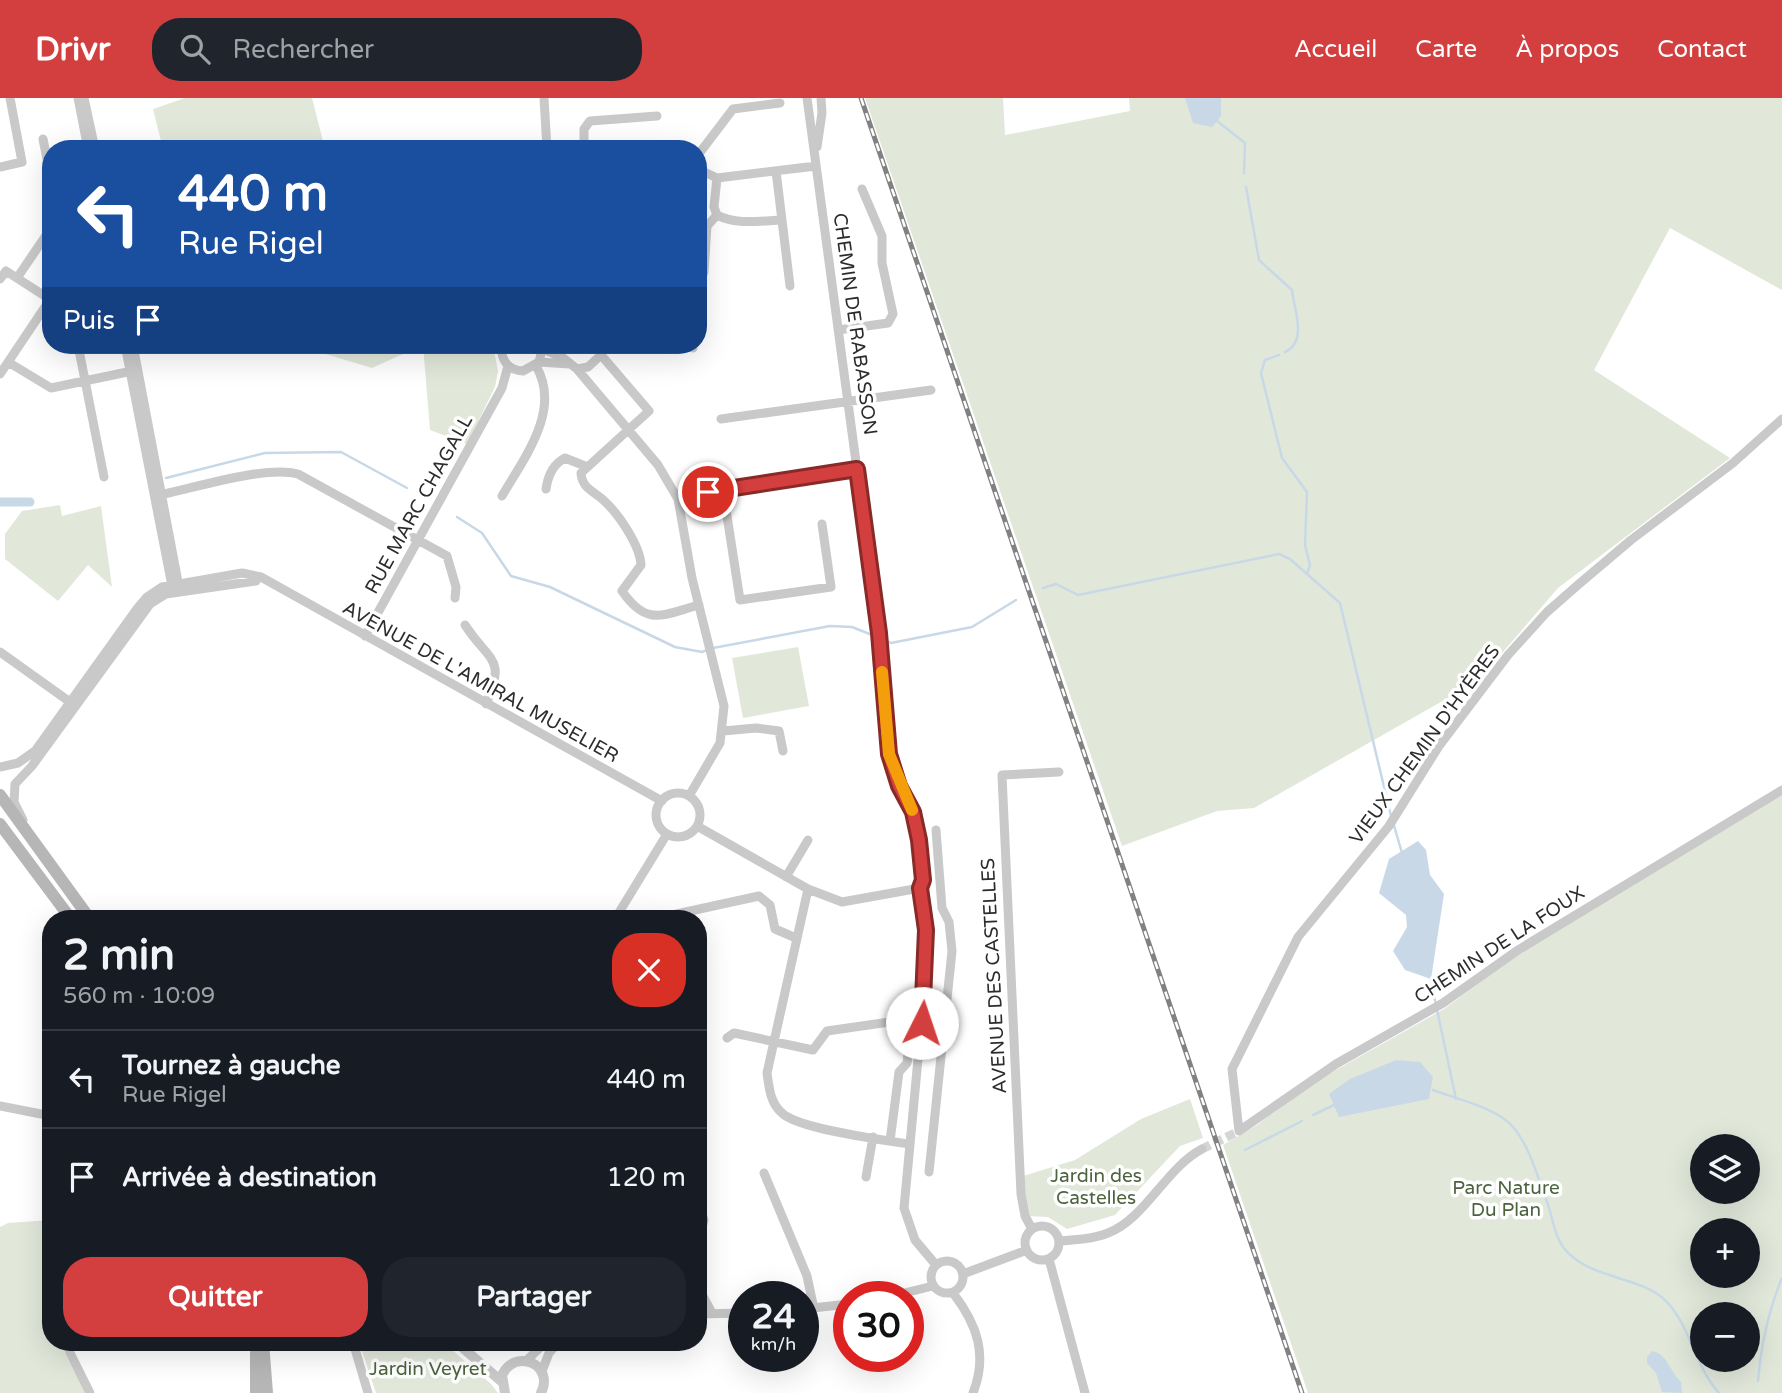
<!DOCTYPE html>
<html lang="fr">
<head>
<meta charset="utf-8">
<style>
	:root { --surface:#171b24; --page:#20242c; --text:#f1f3f6; --muted:#9ea1a6; --line:#363941; --accent:#d33f3e }
	body { margin:0; font-family:"Varela Round",sans-serif; background:var(--page); color:var(--text); height:100vh; display:flex; flex-direction:column; font-size:26px; white-space:nowrap }
	* { box-sizing:border-box; margin:0 }
	p { font-size:23px; color:var(--muted) }
	.icon { flex:none; width:38px; height:38px; fill:none; stroke:currentColor; stroke-width:2; stroke-linecap:round; stroke-linejoin:round }
	.map { position:relative; flex:1; overflow:hidden }
	.details { position:absolute; left:42px; top:812px; width:665px; height:441px; display:flex; flex-direction:column; background:var(--surface); border-radius:28px; box-shadow:0 7px 28px #0002 }
	.details>* { flex:none }
	.top-card { position:absolute; left:42px; top:42px; width:665px; height:214px; border-radius:28px; box-shadow:0 7px 28px #0002; background:#1a4fa0; color:#fff; overflow:hidden }
	.fabs { position:absolute; left:1690px; top:1036px; display:grid; gap:14px }
	.fabs a { display:grid; place-items:center; width:70px; height:70px; border-radius:50%; background:var(--surface); box-shadow:0 7px 28px #0002; font-size:35px }
	.speed { position:absolute; left:728px; top:1183px; display:flex; gap:14px; font-size:35px; font-weight:700; text-align:center }
	.speed>* { display:grid; place-content:center; width:91px; height:91px; border-radius:50%; background:var(--surface); box-shadow:0 7px 28px #0002; line-height:1 }
	.speed small { font-size:18px; font-weight:400 }
	.speed .limit { border:10px solid #d22; background:#fff; color:#111 }
	.pin { position:absolute; display:grid; place-items:center; width:60px; height:60px; color:#fff; margin:-30px; border:4px solid #fff; border-radius:50%; box-shadow:0 2px 7px #0007 }
	.me { position:absolute; width:77px; margin:-38px; rotate:4deg; stroke-linejoin:round; filter:drop-shadow(0 0 5px #0008) }
	.turn { display:flex; align-items:center; gap:24px; height:147px; padding:0 21px; font-size:32px }
	.turn .icon { width:91px; height:91px; stroke-width:2.5 }
	.turn b { display:block; font-size:49px; line-height:60px }
	.then { display:flex; align-items:center; height:66px; padding:0 21px; background:#0003; gap:14px; font-size:26px }
	.round { display:grid; place-items:center; flex:none; width:74px; height:74px; border-radius:28px; background:var(--page) }
	.summary { display:flex; align-items:center; justify-content:space-between; height:119px; padding:0 21px }
	h1 { font-size:42px; font-weight:700; line-height:52px }
	.button { display:flex; gap:14px; margin-top:auto; padding:14px 21px }
	.button a { flex:1; height:80px; border-radius:28px; background:var(--accent); color:#fff; font-size:28px; font-weight:700; line-height:80px; text-align:center }
	.button a+a { background:var(--page); color:var(--text) }
	ul { padding:0; list-style:none }
	li { display:flex; align-items:center; gap:21px; height:98px; padding:0 21px; border-top:2px solid var(--line) }
	li div { flex:1 }
	li b { display:block; font-size:26px }
	li em { font-style:normal }
	header { display:flex; align-items:center; gap:42px; box-sizing:border-box; height:98px; padding:0 35px; background:var(--accent); color:#fff }
	header strong { font-size:33px }
	nav { display:flex; gap:38px; margin-inline-start:auto; font-size:24px }
	.search { width:490px; height:63px; background:var(--page); display:flex; align-items:center; gap:18px; box-sizing:border-box; padding:0 24px; border-radius:28px; color:var(--muted); font-size:26px }
	.map>svg:first-child { display:block }
	.green { fill:#e1e8da; fill-rule:evenodd }
	.water { fill:#c8d8e7 }
	.lines { fill:none; stroke-linecap:round; stroke-linejoin:round }
	.stream { stroke:#c8d8e7; stroke-width:2.5 }
	.canal { stroke:#c8d8e7; stroke-width:9 }
	.minor-tunnel { stroke:#d5d5d5; stroke-width:9; stroke-dasharray:9 4.5; stroke-linecap:butt }
	.minor { stroke:#c9c9c9; stroke-width:9 }
	.tertiary { stroke:#c9c9c9; stroke-width:10 }
	.secondary { stroke:#b6b6b6; stroke-width:12 }
	.rail-casing { stroke:#818181; stroke-width:5 }
	.rail { stroke:#fff; stroke-width:2.5; stroke-dasharray:8; stroke-linecap:butt }
	.route-casing { stroke:#892928; stroke-width:18 }
	.route { stroke:#d33f3e; stroke-width:12 }
	.slow { stroke:#f59e0b; stroke-width:12 }
	.labels { text-anchor:middle; stroke-width:7; stroke-linejoin:round; paint-order:stroke }
	.street-label { font-size:19px; fill:#2c2c2c; stroke:#fff }
	.park-label { font-size:19px; fill:#4c633e; stroke:#fff }
</style>
</head>
<body>
<header>
<strong>Drivr</strong>
<div class="search"><svg class="icon" aria-label="search" viewBox="0 0 24 24"><circle cx="10" cy="10" r="6"/><path d="M15 15l6 6"/></svg>Rechercher</div>
<nav><a>Accueil</a><a>Carte</a><a>À propos</a><a>Contact</a></nav>
</header>
<div class="map">
<svg width="1782" height="1295" viewBox="0 0 1782 1295">
	<rect width="100%" height="100%" fill="#fff"/>
	<path class="green" d="M185,0H312L325,51H163L153,11Z
		M865,0H1003L1005,37L1130,13L1129,0H1782V192L1670,130L1594,272L1730,360L1558,490L1478,583L1254,710L1217,713L1122,748Z
		M296,247H493L498,273L495,289L467,346L430,332L423,247L372,270Z
		M60,407L62,418L101,408L112,489L88,467L58,503L5,461V436L22,413Z
		M798,549L809,608L743,620L732,560Z
		M1782,697V1295H1308L1223,1047L1257,1027L1311,986L1444,911L1519,855ZM1703,1048H1748V1094H1703ZM1703,1132H1748V1178H1703ZM1703,1216H1748V1262H1703Z
		M1190,1001L1203,1040L1180,1048L1115,1117L1067,1131L1048,1119L1025,1118L1020,1079L1075,1062L1141,1021Z
		M51,1122V1244H64L66,1258L86,1295H0V1129L8,1125Z
		M359,1244H443L491,1286L498,1295H376Z"/>
	<path class="water" d="M1185,0H1221V18L1212,29L1193,25Z
		M1418,743L1426,752L1430,777L1444,796L1431,881L1405,872L1393,853L1407,829L1406,817L1379,795L1389,761Z
		M1396,962L1420,964L1433,979L1429,1001L1339,1019L1329,996L1350,981Z
		M1652,1253C1668,1256 1670,1274 1681,1284L1682,1295L1662,1294L1656,1275L1647,1265V1259Z"/>
	<g class="lines">
		<path class="stream" d="M1217,23L1245,45L1244,75
			M1246,89L1259,162L1292,192C1294,211 1308,244 1285,254
			M1279,257L1265,262L1261,275L1282,360L1307,394L1305,447L1310,467L1307,476
			M166,380L265,355L341,354L407,390
			M457,419L482,435L511,478L550,489L675,549L702,554L707,552
			M1043,490L1056,486L1078,497L1279,456L1290,461L1340,505L1391,718
			M883,541L891,545L972,529L1016,502
			M713,550L830,528L852,529L877,539
			M1393,724L1402,755
			M1430,879L1456,1001
			M1433,992C1455,1000 1483,1007 1503,1020C1527,1036 1537,1078 1547,1104C1553,1119 1553,1135 1563,1149C1588,1182 1640,1177 1666,1203C1691,1229 1694,1267 1719,1295
			M1313,1017L1334,1007
			M1245,1052L1302,1023
			M1758,1283C1761,1247 1768,1214 1782,1180"/>
		<path class="canal" d="M0,404H30"/>
		<path class="minor-tunnel" d="M1202,1051L1239,1033"/>
		<path class="minor" d="M78,0L88,51
			M84,0L95,51
			M544,0L547,51
			M807,0L879,535L889,656L899,688L913,714L923,782L920,790L926,832V876L904,1110L915,1142L936,1167
			M43,41L51,81
			M817,49L822,15L821,0
			M584,51V31L590,23L657,18
			M698,57L733,11L780,5
			M0,69L22,64L10,0
			M698,71L717,80L816,68
			M776,73L790,188
			M717,117C736,127 760,123 781,122
			M717,117L714,109L717,80
			M17,180L51,130
			M0,181L6,173L51,202
			M698,187L704,174L707,128L717,117
			M838,232L888,225L893,216L882,165V138L862,91
			M78,247L104,379
			M125,247L173,493
			M133,247L179,489
			M502,247C500,262 508,272 523,273L539,264L543,248
			M693,250V247
			M543,251L562,259L577,271L658,367L678,401L692,480L724,608L720,645L689,698
			M8,264L51,290L137,272
			M539,264L570,266
			M577,271L588,269L601,257L649,313L581,375C582,389 591,392 601,400C617,413 640,447 641,467L622,493C647,529 662,517 699,507
			M0,276L51,200
			M721,321L931,292
			M1782,321L1733,365L1631,442L1579,486L1547,514L1508,557L1439,648L1389,728L1298,839L1232,971L1239,1033L1336,966L1443,905L1518,852L1782,692
			M546,391C548,377 553,366 565,360L585,368
			M723,392L740,502L831,489L822,426
			M155,398C192,391 264,367 298,376L447,458L456,489L455,500
			M502,398C524,360 562,312 536,268
			M678,401L693,396L857,371
			M465,527C489,564 507,559 486,606
			M365,538L502,290L508,268
			M0,554L70,604
			M723,633L756,630L779,633L783,653
			M0,669L18,665L35,653L136,512L147,499L162,489L242,475L261,479L662,703
			M656 717a22 22 0 1 1 44 0a22 22 0 1 1-44 0Z
			M23,722L14,704L15,686L32,668L150,506L166,496L256,483
			M697,728L808,791L842,804L920,790
			M786,779L808,742
			M808,791L767,975C769,989 770,1005 782,1015C798,1031 883,1042 909,1046
			M672,817L759,798L770,807L775,831L796,840
			M615,821L667,736
			M922,925L945,928
			M727,940L734,935L813,952L827,933L903,922L911,929L907,965L899,974L890,1043
			M0,1008L51,1018
			M929,1074L952,853L949,824L942,810L936,732
			M764,1075L807,1178L814,1211
			M866,1079L873,1039
			M698,1103L704,1122L698,1144
			M1025 1145a17 17 0 1 1 34 0a17 17 0 1 1-34 0Z
			M1032,1131L1025,1118L1021,1096L1002,677L1059,674
			M1059,1143C1075,1142 1093,1141 1108,1135C1145,1121 1166,1070 1202,1051
			M1049,1161L1085,1295
			M931 1179a16 16 0 1 1 32 0a16 16 0 1 1-32 0Z
			M963,1176L1027,1152
			M698,1189L712,1215
			M953,1195C977,1226 988,1257 973,1295
			M888,1199L933,1188
			M803,1211L849,1206
			M698,1216L744,1215
			M68,1244L70,1255L90,1295
			M353,1244L368,1295
			M527,1262L546,1244
			M542,1273L549,1255L559,1244"/>
		<path class="tertiary" d="M456,1244L501,1283
			M505,1295L502,1277C516,1249 555,1267 541,1295"/>
		<path class="secondary" d="M0,697L90,821
			M0,726L71,821
			M263,1244L267,1295
			M256,1255V1295"/>
		<g class="rail-casing">
			<path id="rail" d="M861,0L1302,1295"/>
		</g>
		<use href="#rail" class="rail"/>
	</g>
	<g class="lines">
		<g class="route-casing">
			<path id="route" d="M708,394L857,371L879,535L889,656L899,688L913,714L919,742L923,782L920,790L926,832L922,925"/>
		</g>
		<use href="#route" class="route"/>
		<path class="slow" d="M882,574L889,656L912,712"/>
	</g>
	<g class="labels">
		<g class="street-label">
			<text transform="translate(856 226) rotate(82)" y="7">CHEMIN DE RABASSON</text>
			<text transform="translate(418 406) rotate(-61)" y="7">RUE MARC CHAGALL</text>
			<text transform="translate(481 583) rotate(29)" y="7">AVENUE DE L'AMIRAL MUSELIER</text>
			<text transform="translate(1424 646) rotate(-54)" y="7">VIEUX CHEMIN D'HYÈRES</text>
			<text transform="translate(1499 846) rotate(-33)" y="7">CHEMIN DE LA FOUX</text>
			<text transform="translate(993 878) rotate(-93)" y="7">AVENUE DES CASTELLES</text>
		</g>
		<g class="park-label">
			<text x="1096" y="1084">Jardin des<tspan x="1096" dy="22">Castelles</tspan></text>
			<text x="1506" y="1096">Parc Nature<tspan x="1506" dy="22">Du Plan</tspan></text>
			<text x="428" y="1277">Jardin Veyret</text>
		</g>
	</g>
</svg>
<div class="fabs">
<a><svg class="icon" aria-label="layers" viewBox="0 0 24 24"><path d="M12 4l9 5-9 5-9-5zM3 14l9 5 9-5"/></svg></a>
<a>+</a>
<a>−</a>
</div>
<div class="speed"><div>24<small>km/h</small></div><div class="limit">30</div></div>
<div class="pin" style="left:708px;top:394px;background:#d93025"><svg class="icon" aria-label="arrive" viewBox="0 0 24 24"><path d="M6 21V4h12l-3 4 3 4H6"/></svg></div>
<svg class="me" style="left:922px;top:925px" viewBox="-20 -20 40 40"><circle r="19" fill="#fff"/><path d="M0-13L10 11 0 6-10 11z" fill="#d33f3e"/></svg>
<div class="top-card">
<div class="turn"><svg class="icon" aria-label="left" viewBox="0 0 24 24"><path d="M17 20v-9H6M10 6l-5 5 5 5"/></svg><div><b>440 m</b>Rue Rigel</div></div>
<div class="then">Puis<svg class="icon" aria-label="arrive" viewBox="0 0 24 24"><path d="M6 21V4h12l-3 4 3 4H6"/></svg></div>
</div>
<section class="details">
<div class="summary"><div><h1>2 min</h1><p>560 m · 10:09</p></div><a class="round" style="background:#d93025;color:#fff"><svg class="icon" aria-label="close" viewBox="0 0 24 24"><path d="M6 6l12 12M18 6L6 18"/></svg></a></div>
<ul>
<li><svg class="icon" aria-label="left" viewBox="0 0 24 24"><path d="M17 20v-9H6M10 6l-5 5 5 5"/></svg><div><b>Tournez à gauche</b><p>Rue Rigel</p></div><em>440 m</em></li>
<li><svg class="icon" aria-label="arrive" viewBox="0 0 24 24"><path d="M6 21V4h12l-3 4 3 4H6"/></svg><div><b>Arrivée à destination</b></div><em>120 m</em></li>
</ul>
<div class="button"><a>Quitter</a><a>Partager</a></div>
</section>
</div>
</body>
</html>
